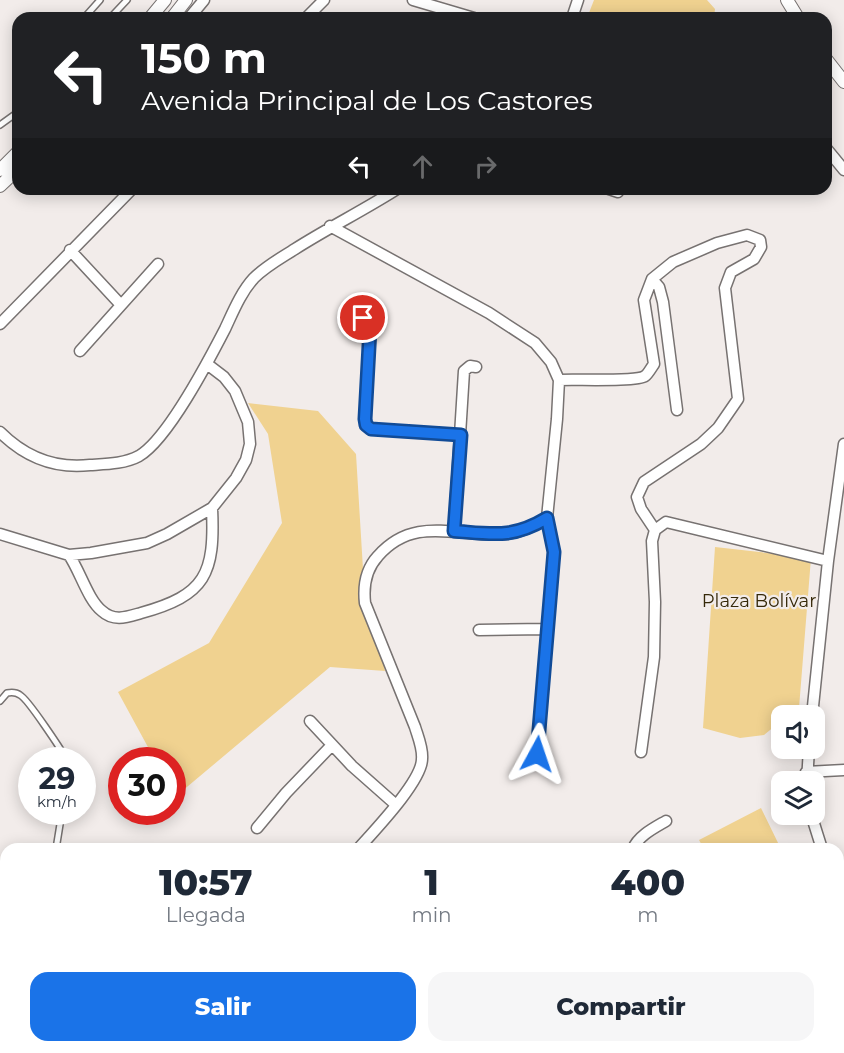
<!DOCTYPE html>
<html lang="es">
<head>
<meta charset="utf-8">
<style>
	:root { --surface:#fff; --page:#f6f6f7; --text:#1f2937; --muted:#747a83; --accent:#1a73e8 }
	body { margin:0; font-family:Montserrat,sans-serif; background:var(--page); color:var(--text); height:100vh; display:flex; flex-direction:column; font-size:22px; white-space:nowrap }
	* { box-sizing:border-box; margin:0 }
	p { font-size:20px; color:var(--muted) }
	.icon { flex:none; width:33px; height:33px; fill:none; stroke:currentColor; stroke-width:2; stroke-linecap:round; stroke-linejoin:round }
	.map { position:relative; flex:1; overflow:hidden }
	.panel { position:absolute; left:0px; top:843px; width:844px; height:210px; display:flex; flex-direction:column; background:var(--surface); border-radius:18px 18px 0 0; box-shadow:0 3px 15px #0003 }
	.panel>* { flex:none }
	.top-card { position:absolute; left:12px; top:12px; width:820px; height:183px; border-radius:18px; box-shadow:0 3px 15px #0003; background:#202124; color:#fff; overflow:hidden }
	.tools { position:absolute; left:771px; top:705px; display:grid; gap:12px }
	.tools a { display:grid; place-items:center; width:54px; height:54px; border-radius:12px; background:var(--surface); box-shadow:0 3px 15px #0003; font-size:30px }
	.speed { position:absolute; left:18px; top:747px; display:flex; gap:12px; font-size:30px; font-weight:700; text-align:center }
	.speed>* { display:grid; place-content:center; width:78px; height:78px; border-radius:50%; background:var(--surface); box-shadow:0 3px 15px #0003; line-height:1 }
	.speed small { font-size:15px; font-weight:400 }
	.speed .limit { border:9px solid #d22; background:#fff; color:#111 }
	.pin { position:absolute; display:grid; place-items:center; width:51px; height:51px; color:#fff; margin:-26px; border:3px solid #fff; border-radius:50%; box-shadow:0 2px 6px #0007 }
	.me { position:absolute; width:66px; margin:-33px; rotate:5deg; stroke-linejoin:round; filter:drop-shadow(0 0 4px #0008) }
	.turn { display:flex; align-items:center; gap:21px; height:126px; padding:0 30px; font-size:27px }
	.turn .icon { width:78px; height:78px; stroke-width:2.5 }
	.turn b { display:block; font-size:42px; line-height:51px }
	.lanes { display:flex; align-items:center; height:57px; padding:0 30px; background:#0003; justify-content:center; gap:30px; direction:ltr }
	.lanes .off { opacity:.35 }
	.eta { display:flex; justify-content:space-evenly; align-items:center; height:102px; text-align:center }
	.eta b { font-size:36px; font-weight:800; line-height:42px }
	.primary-button { display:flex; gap:12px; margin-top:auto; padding:12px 30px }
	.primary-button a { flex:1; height:69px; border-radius:18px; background:var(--accent); color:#fff; font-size:24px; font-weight:800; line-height:69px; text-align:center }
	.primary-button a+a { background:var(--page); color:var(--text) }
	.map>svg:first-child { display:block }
	.green { fill:#f0d290 }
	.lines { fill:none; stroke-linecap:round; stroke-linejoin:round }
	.service-casing { stroke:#777271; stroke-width:8 }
	.minor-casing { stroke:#777271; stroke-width:13 }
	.tertiary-casing { stroke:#777271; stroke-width:14 }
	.service { stroke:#fff; stroke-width:5 }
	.minor { stroke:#fff; stroke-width:10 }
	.tertiary { stroke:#fff; stroke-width:12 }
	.route-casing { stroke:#114b97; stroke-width:15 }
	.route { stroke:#1a73e8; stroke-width:10 }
	.labels { text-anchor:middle; stroke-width:4.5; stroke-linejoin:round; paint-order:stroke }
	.park-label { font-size:18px; fill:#352808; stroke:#f2ecea }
</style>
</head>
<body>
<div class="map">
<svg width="844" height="1053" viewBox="0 0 844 1053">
	<rect width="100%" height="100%" fill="#f2ecea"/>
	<path class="green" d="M594,0H707L715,9L714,18H587Z
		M248,403L318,411L356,454L363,569L385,671L330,667L175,797L173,793L172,760H155L118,692L209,643L282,523L268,434Z
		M715,547L811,558L799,708L789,715L782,716L781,721L764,735L740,738L703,728Z
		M761,808L781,849H704L699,840Z
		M66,1047H161L163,1053H66Z"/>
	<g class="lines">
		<g class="service-casing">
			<path id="service" d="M84,18L100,0
				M110,18L127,0
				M0,125L18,112
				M0,701L7,693C12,692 16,692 20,695C28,699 62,751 67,760
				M56,849L62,812
				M110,1053V1047"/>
		</g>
		<g class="minor-casing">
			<path id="minor" d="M413,0L474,18
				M189,18L204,0
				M306,18L324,0
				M572,18L578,0
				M826,148L844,170
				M609,189L618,192
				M330,226L489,313L535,343L551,362L559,380L557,419L547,518L554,552L537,754
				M70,250L121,305
				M652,279L659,287L663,302L677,410
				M363,318L369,322L370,328L365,419L366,425L371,429L461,435
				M0,324L132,189
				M80,351L158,264
				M559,380C573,379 637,382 645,376C648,374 651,368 654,364L644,300L652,279L673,262L717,243L747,235L760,240L761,247L754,259L731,272L725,288L738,399L718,428L701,444L644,482L637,497L641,509L655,530
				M0,432C25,457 55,469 90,465C106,464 124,464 139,456C168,439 209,360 225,329C233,312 241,292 254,278C266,266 281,258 295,249C328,228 364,210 397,189
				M655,530L666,522L828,561
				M454,531L464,371L470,366L476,367
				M0,534L69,555L91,553L147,543L167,534L212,508L236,478L246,460L250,444L248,422L235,391L224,377L207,364
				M69,555C80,571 88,600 102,611C114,622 127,617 141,613C206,595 215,574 212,508
				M479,630L547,629
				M812,716L828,561L844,444
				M310,721L352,766L395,804
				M641,752L654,657L655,602L652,541L655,530
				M806,772L844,770
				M807,782L809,748
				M811,814L822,849
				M257,828L286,793L332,745
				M358,849C374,831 422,781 422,759C423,748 418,737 415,727L365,603C363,585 366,569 378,556C415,514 458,538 505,534C521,533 533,526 547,518
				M633,849C638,836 654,828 666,821
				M838,892L844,906
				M838,942L844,940
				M838,969L844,983
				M0,1028L6,1053
				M282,1053L283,1047"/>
		</g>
		<g class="tertiary-casing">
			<path id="tertiary" d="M787,0L798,18
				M150,18L165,0
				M172,18L186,0
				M826,59L844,82
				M0,170L18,152
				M0,186L18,169"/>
		</g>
		<use href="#service" class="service"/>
		<use href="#minor" class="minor"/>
		<use href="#tertiary" class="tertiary"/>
	</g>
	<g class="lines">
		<g class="route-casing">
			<path id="route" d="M363,318L369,322L370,328L365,419L366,425L371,429L461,435L454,531C493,534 512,539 547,518L554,552L537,754"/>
		</g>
		<use href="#route" class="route"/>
	</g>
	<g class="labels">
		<g class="park-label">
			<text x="759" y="607">Plaza Bolívar</text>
		</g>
	</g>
</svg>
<div class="tools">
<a><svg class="icon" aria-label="sound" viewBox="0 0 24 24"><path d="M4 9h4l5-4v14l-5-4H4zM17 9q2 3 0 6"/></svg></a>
<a><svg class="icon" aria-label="layers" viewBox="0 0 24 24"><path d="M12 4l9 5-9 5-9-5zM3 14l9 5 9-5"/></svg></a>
</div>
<div class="speed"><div>29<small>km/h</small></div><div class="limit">30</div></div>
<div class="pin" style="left:363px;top:318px;background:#d93025"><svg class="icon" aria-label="arrive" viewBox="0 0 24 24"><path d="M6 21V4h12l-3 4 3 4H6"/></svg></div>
<svg class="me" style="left:537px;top:754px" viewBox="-20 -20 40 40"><path d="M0-17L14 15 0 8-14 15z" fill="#1a73e8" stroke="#fff" stroke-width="4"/></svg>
<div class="top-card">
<div class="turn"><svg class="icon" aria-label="left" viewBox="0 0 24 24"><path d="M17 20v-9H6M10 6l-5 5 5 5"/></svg><div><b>150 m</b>Avenida Principal de Los Castores</div></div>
<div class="lanes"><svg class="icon" aria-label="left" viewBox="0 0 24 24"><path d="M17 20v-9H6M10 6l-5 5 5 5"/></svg><svg class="icon off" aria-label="ahead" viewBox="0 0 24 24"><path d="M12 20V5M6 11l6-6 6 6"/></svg><svg class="icon off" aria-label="right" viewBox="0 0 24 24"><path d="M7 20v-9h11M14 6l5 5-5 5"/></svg></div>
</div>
<section class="panel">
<div class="eta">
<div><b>10:57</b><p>Llegada</p></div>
<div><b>1</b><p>min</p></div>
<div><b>400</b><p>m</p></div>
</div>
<div class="primary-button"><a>Salir</a><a>Compartir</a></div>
</section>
</div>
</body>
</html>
